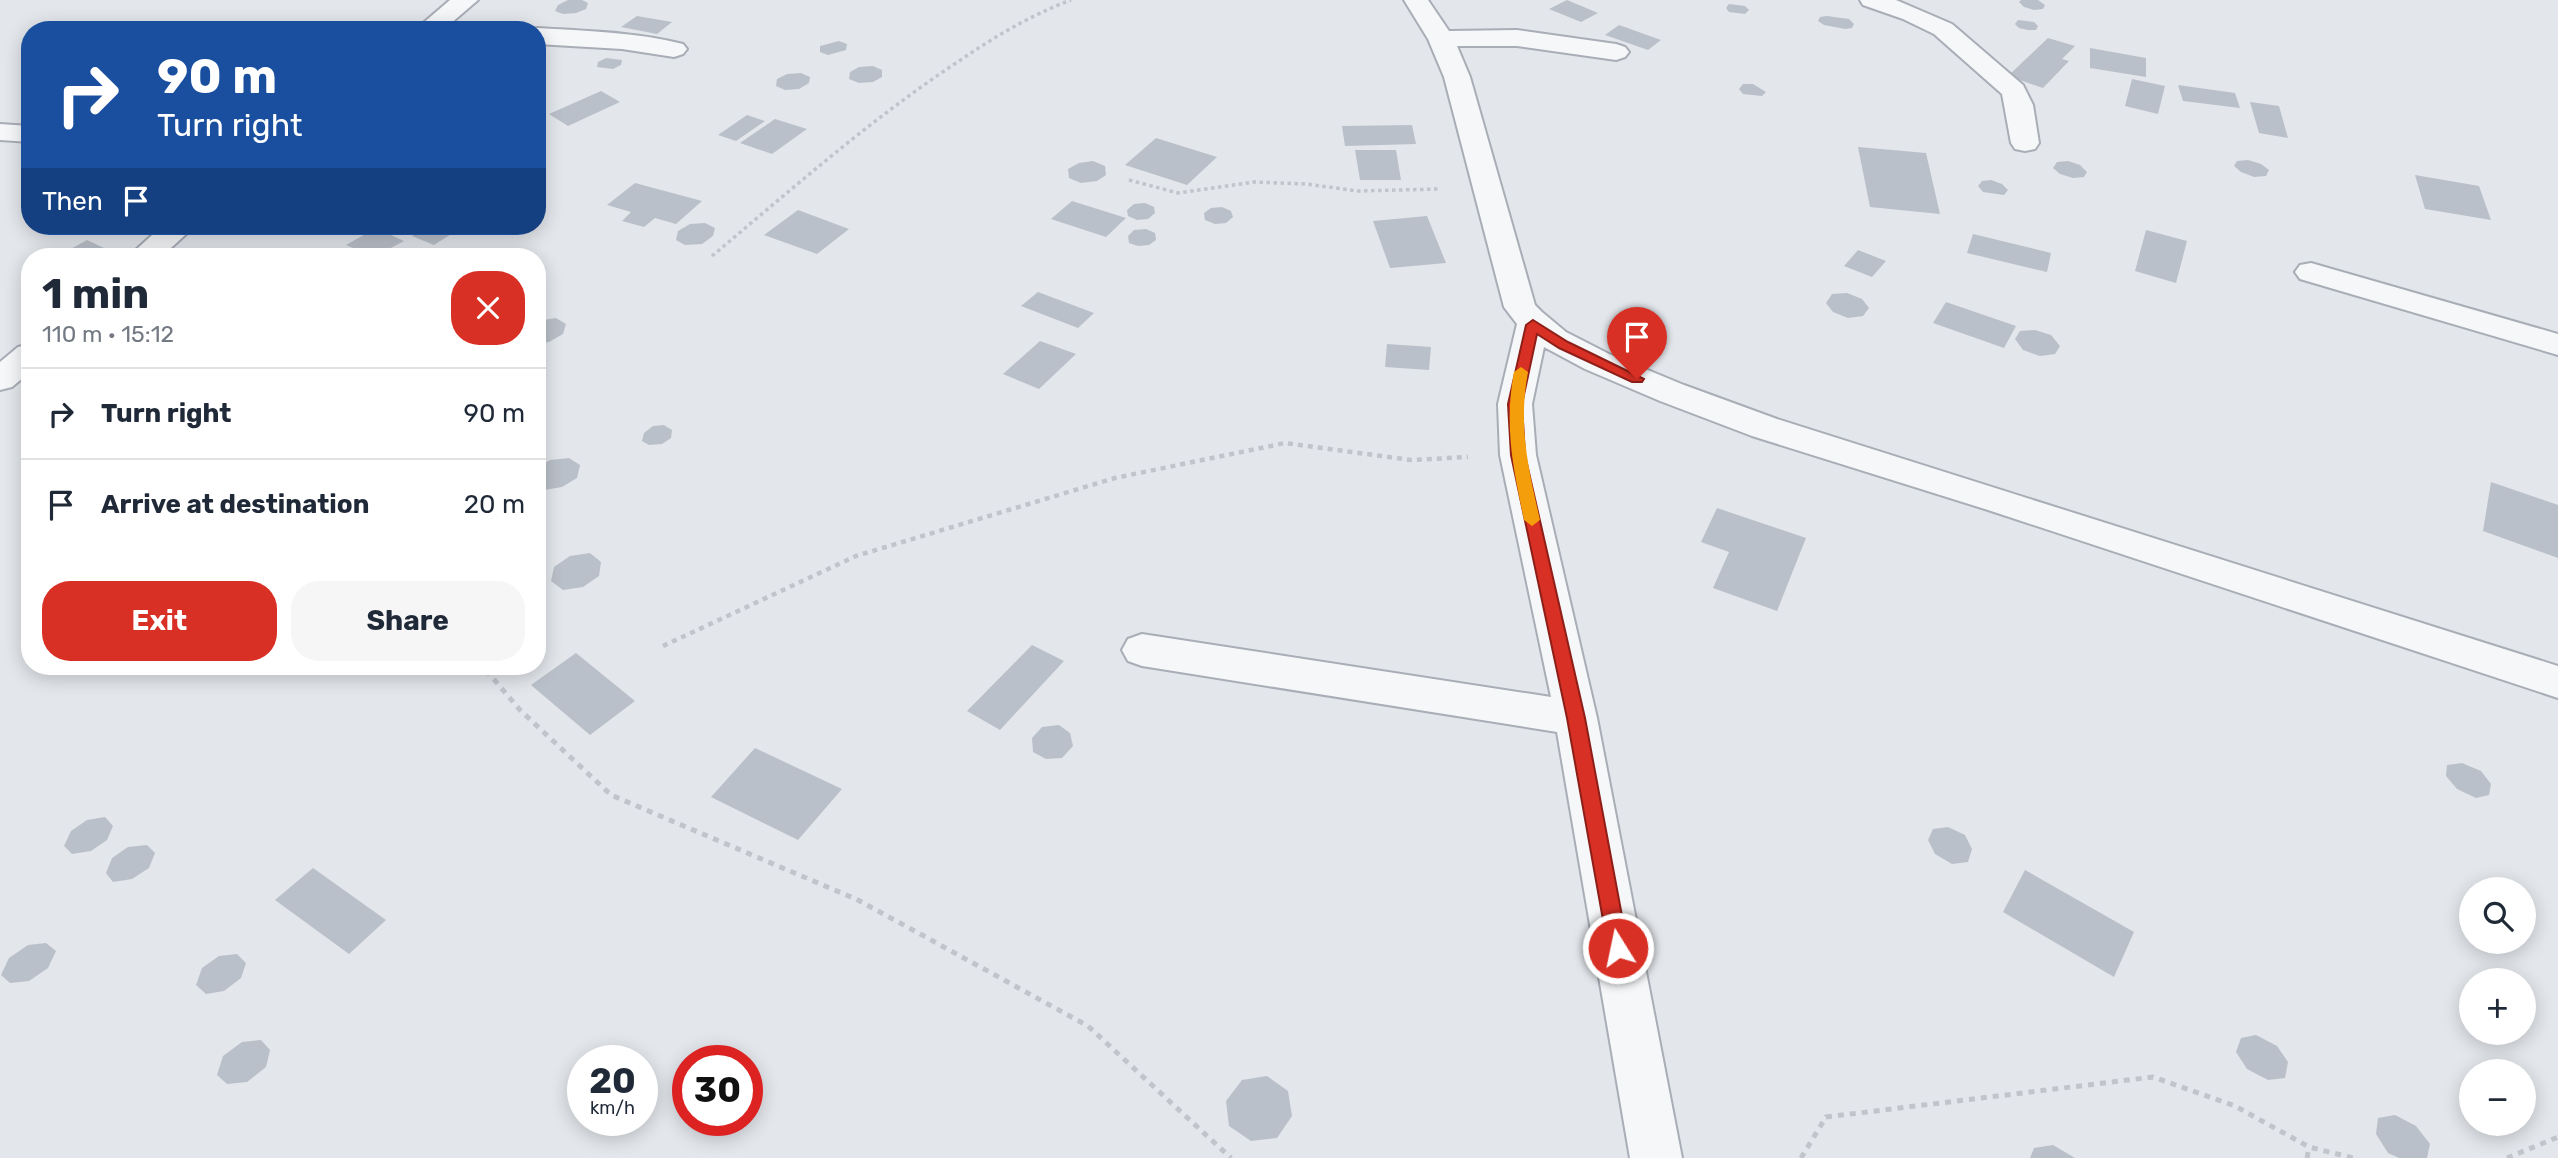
<!DOCTYPE html>
<html lang="en">
<head>
<meta charset="utf-8">
<style>
	:root { --surface:#fff; --page:#f6f6f7; --text:#1f2937; --muted:#747a83; --line:#e0e1e3; --accent:#d93025 }
	body { margin:0; font-family:Rubik,sans-serif; background:var(--page); color:var(--text); height:100vh; display:flex; flex-direction:column; font-size:26px; white-space:nowrap }
	* { box-sizing:border-box; margin:0 }
	p { font-size:23px; color:var(--muted) }
	.icon { flex:none; width:38px; height:38px; fill:none; stroke:currentColor; stroke-width:2; stroke-linecap:round; stroke-linejoin:round }
	.map { position:relative; flex:1; overflow:hidden }
	.side { position:absolute; left:21px; top:248px; width:525px; height:427px; display:flex; flex-direction:column; background:var(--surface); border-radius:28px; box-shadow:0 4px 18px #0003 }
	.side>* { flex:none }
	.top-card { position:absolute; left:21px; top:21px; width:525px; height:214px; border-radius:28px; box-shadow:0 4px 18px #0003; background:#1a4fa0; color:#fff; overflow:hidden }
	.buttons { position:absolute; left:2459px; top:877px; display:grid; gap:14px }
	.buttons a { display:grid; place-items:center; width:77px; height:77px; border-radius:50%; background:var(--surface); box-shadow:0 4px 18px #0003; font-size:35px }
	.speed { position:absolute; left:567px; top:1045px; display:flex; gap:14px; font-size:35px; font-weight:700; text-align:center }
	.speed>* { display:grid; place-content:center; width:91px; height:91px; border-radius:50%; background:var(--surface); box-shadow:0 4px 18px #0003; line-height:1 }
	.speed small { font-size:18px; font-weight:400 }
	.speed .limit { border:10px solid #d22; background:#fff; color:#111 }
	.pin { position:absolute; display:grid; place-items:center; width:60px; height:60px; color:#fff; margin:-72px -30px; border-radius:50% 50% 50% 0; rotate:-45deg; box-shadow:0 0 7px #0007 }
	.pin .icon { rotate:45deg }
	.me { position:absolute; width:77px; margin:-38px; rotate:350deg; stroke-linejoin:round; filter:drop-shadow(0 0 5px #0008) }
	.turn { display:flex; align-items:center; gap:24px; height:147px; padding:0 21px; font-size:32px }
	.turn .icon { width:91px; height:91px; stroke-width:2.5 }
	.turn b { display:block; font-size:49px; line-height:60px }
	.then { display:flex; align-items:center; height:66px; padding:0 21px; background:#0003; gap:14px; font-size:26px }
	.round { display:grid; place-items:center; flex:none; width:74px; height:74px; border-radius:28px; background:var(--page) }
	.overview { display:flex; align-items:center; justify-content:space-between; height:119px; padding:0 21px }
	h1 { font-size:42px; font-weight:700; line-height:52px }
	.button { display:flex; gap:14px; margin-top:auto; padding:14px 21px }
	.button a { flex:1; height:80px; border-radius:28px; background:var(--accent); color:#fff; font-size:28px; font-weight:700; line-height:80px; text-align:center }
	.button a+a { background:var(--page); color:var(--text) }
	ul { padding:0; list-style:none }
	li { display:flex; align-items:center; gap:21px; height:91px; padding:0 21px; border-top:2px solid var(--line) }
	li div { flex:1 }
	li b { display:block; font-size:26px }
	li em { font-style:normal }
	.map>svg:first-child { display:block }
	.building { fill:#bac0c9 }
	.lines { fill:none; stroke-linecap:round; stroke-linejoin:round }
	.minor-casing { stroke:#a8adb6; stroke-width:4 }
	.path-far2 { stroke:#c1c4ca; stroke-width:3.5; stroke-dasharray:3.5 3.5; stroke-linecap:butt }
	.path-far1 { stroke:#c1c4ca; stroke-width:4.5; stroke-dasharray:5 5; stroke-linecap:butt }
	.path { stroke:#c1c4ca; stroke-width:5; stroke-dasharray:6 6; stroke-linecap:butt }
	.minor { fill:#f6f7f9; fill-rule:evenodd }
	.route { fill:#d93025; stroke:#8d1f18; stroke-width:2 }
	.slow { fill:#f59e0b }
</style>
</head>
<body>
<div class="map">
<svg width="2558" height="1158" viewBox="0 0 2558 1158">
	<rect width="100%" height="100%" fill="#e3e6eb"/>
	<path class="building" d="M568,0H582L588,3L586,9L576,13L563,14L555,11L558,5Z
		M1567,0L1598,13L1581,22L1549,9Z
		M2021,0H2038L2045,5L2043,9L2034,10L2024,7L2019,2Z
		M1729,4L1745,6L1749,10L1745,14L1729,12L1726,8Z
		M637,16L672,22L657,34L621,27Z
		M1827,16L1849,19L1854,24L1852,28L1845,29L1824,25L1818,21L1820,17Z
		M2018,20L2034,22L2038,26L2036,30H2028L2019,28L2015,24Z
		M1619,25L1661,40L1648,50L1605,35Z
		M2048,38L2075,46L2062,59L2069,61L2043,88L2008,76Z
		M839,41L847,44L846,50L828,55L820,52V46Z
		M2090,48L2146,58V77L2090,68Z
		M606,58L622,60L621,65L613,69L597,67L598,62Z
		M873,66L882,70V77L873,82L859,83L849,79L850,72L859,67Z
		M801,73L810,77L809,83L799,89L785,90L776,86L777,79L787,74Z
		M2132,79L2165,86L2158,114L2125,106Z
		M1743,84H1753L1766,92L1762,96L1743,94L1739,89Z
		M2178,85L2235,93L2240,108L2183,101Z
		M601,91L620,102L568,126L549,114Z
		M2250,102L2279,106L2288,138L2259,133Z
		M747,115L765,121L736,141L718,135Z
		M775,119L807,129L772,154L740,143Z
		M1412,125L1416,144L1345,146L1342,126Z
		M1156,138L1217,157L1187,185L1125,165Z
		M1858,147L1926,153L1940,214L1870,207Z
		M1355,150H1396L1401,180H1360Z
		M2248,160L2261,164L2269,170L2266,176L2254,177L2241,172L2234,166L2237,161Z
		M1093,161L1105,166L1106,175L1097,181L1081,183L1069,178L1068,169L1079,163Z
		M2068,161L2080,165L2087,172L2084,177L2073,178L2060,174L2053,168L2057,162Z
		M2415,175L2479,186L2491,220L2425,209Z
		M1991,180L2002,184L2008,190L2004,195L1983,192L1978,186L1982,181Z
		M635,183L702,201L676,224L655,218L644,227L622,221L631,212L607,205Z
		M1072,201L1126,218L1106,237L1051,219Z
		M1145,203L1154,207L1155,213L1148,219L1137,220L1128,216L1127,210L1134,204Z
		M1222,207L1231,211L1233,217L1226,223L1215,224L1205,220L1204,213L1211,208Z
		M798,210L849,229L817,254L764,235Z
		M1427,216L1446,263L1390,268L1373,221Z
		M705,223L715,228L713,236L702,244L685,245L676,240L678,231L690,224Z
		M428,226H450L459,229L434,245L412,236Z
		M376,228L404,241L374,257L346,245Z
		M1146,229L1155,233L1156,240L1149,245L1138,246L1129,243L1128,236L1134,230Z
		M2146,230L2187,241L2176,283L2135,271Z
		M1973,234L2051,253L2047,272L1967,253Z
		M87,240L104,248L87,257H56Z
		M1858,250L1886,261L1872,277L1844,266Z
		M1038,292L1094,313L1078,328L1021,306Z
		M1847,293L1862,299L1869,308L1863,316L1848,318L1833,312L1826,303L1832,294Z
		M1946,302L2016,326L2004,348L1933,323Z
		M556,318L566,324L563,334L549,342L537,344V321Z
		M2035,330L2051,335L2060,346L2055,354L2040,356L2023,350L2015,339L2020,331Z
		M1040,341L1076,354L1039,389L1003,374Z
		M1387,344L1431,347L1429,370L1385,367Z
		M664,425L672,430L671,438L662,444L649,445L642,441L644,433L653,426Z
		M569,458L580,465L577,478L562,487L544,490L537,486V468L550,460Z
		M2491,482L2558,505V558L2483,531Z
		M1717,508L1806,538L1777,611L1713,588L1729,552L1701,542Z
		M590,553L601,562L599,576L583,587L563,590L551,581L554,567L570,556Z
		M1032,645L1064,661L1000,730L967,711Z
		M576,653L635,701L590,735L531,685Z
		M1059,725L1070,733L1073,746L1062,758L1046,759L1033,752L1032,738L1042,727Z
		M755,748L842,789L798,840L711,797Z
		M2462,763L2481,771L2491,784L2489,795L2476,798L2457,789L2446,776L2447,765Z
		M105,817L113,826L107,840L91,851L72,854L64,846L71,831L87,820Z
		M1948,827L1965,835L1972,849L1968,862L1952,864L1935,854L1928,840L1933,829Z
		M147,845L155,853L149,868L132,879L113,882L106,873L112,858L128,847Z
		M313,868L386,920L349,954L275,900Z
		M2025,870L2134,932L2114,977L2003,912Z
		M46,943L56,951L48,968L29,981L10,983L1,975L9,958L28,945Z
		M237,954L246,963L241,978L224,991L206,994L196,985L202,968L219,956Z
		M2256,1035L2277,1046L2288,1062L2285,1078L2268,1080L2247,1069L2236,1052L2241,1038Z
		M261,1040L270,1050L266,1067L247,1082L227,1084L217,1075L223,1056L242,1042Z
		M1267,1076L1288,1091L1292,1116L1277,1138L1251,1141L1229,1126L1226,1101L1242,1080Z
		M2395,1115L2416,1126L2430,1144L2427,1158H2399L2388,1153L2376,1134L2378,1118Z
		M2053,1145L2075,1158H2030L2034,1148Z"/>
	<g class="lines">
		<g class="minor-casing">
			<path id="minor" d="M450,0H478L443,30H415Z
				M1404,0H1428L1449,31L1517,30L1616,44L1625,47L1629,52L1625,57L1616,60L1517,46H1457L1470,77L1535,305L1542,312L1566,332L1609,354L1684,385L1777,419L2558,666V698L1988,510L1752,436L1660,401L1585,369L1544,347L1532,404L1536,455L1597,718L1682,1158H1630L1557,732L1142,666L1128,661L1122,650L1128,639L1142,634L1551,697L1500,455L1498,404L1517,324L1504,307L1444,77L1428,39Z
				M1860,0H1896L1952,24L2023,85L2033,105L2039,143L2035,149L2025,151L2015,149L2011,143L2002,94L1934,34L1903,19L1863,5Z
				M537,28C586,31 636,32 683,44L687,49L683,54L674,57L622,49L537,44V30H531Z
				M0,124L30,126V142L0,140Z
				M162,226H195L161,257H128Z
				M2311,263L2558,334V355L2300,279L2295,272L2300,265Z
				M30,344V372L12,387L0,390V362L18,347Z"/>
		</g>
		<path class="path-far2" d="M1129,180L1178,193L1254,182L1306,184L1358,191L1439,189
			M712,256C792,189 871,119 959,61C994,37 1031,15 1071,0"/>
		<path class="path-far1" d="M663,646L856,556L1115,478L1285,443L1411,460L1468,457
			M483,667L487,672"/>
		<path class="path" d="M486,670L520,710L611,795L858,900L1088,1026L1231,1158
			M1801,1158L1826,1117L2153,1077L2235,1106L2309,1147L2353,1158
			M2307,1158L2309,1147
			M2507,1158L2558,1137"/>
		<use href="#minor" class="minor"/>
	</g>
	<path class="route" d="M1533,320L1568,342L1644,379L1642,382H1632L1559,348L1537,334L1522,404L1525,455L1585,718L1628,948L1625,955L1618,957L1611,955L1608,948L1567,718L1511,455L1508,404L1526,325Z"/>
	<path class="slow" d="M1521,367L1528,372C1518,426 1528,467 1540,520L1532,526L1524,520C1513,467 1504,426 1514,372Z"/>
</svg>
<div class="buttons">
<a><svg class="icon" aria-label="search" viewBox="0 0 24 24"><circle cx="10" cy="10" r="6"/><path d="M15 15l6 6"/></svg></a>
<a>+</a>
<a>−</a>
</div>
<div class="speed"><div>20<small>km/h</small></div><div class="limit">30</div></div>
<div class="pin" style="left:1637px;top:379px;background:#d93025"><svg class="icon" aria-label="arrive" viewBox="0 0 24 24"><path d="M6 21V4h12l-3 4 3 4H6"/></svg></div>
<svg class="me" style="left:1618px;top:948px" viewBox="-20 -20 40 40"><circle r="17" fill="#d93025" stroke="#fff" stroke-width="3"/><path d="M0-11L8 9 0 5-8 9z" fill="#fff"/></svg>
<div class="top-card">
<div class="turn"><svg class="icon" aria-label="right" viewBox="0 0 24 24"><path d="M7 20v-9h11M14 6l5 5-5 5"/></svg><div><b>90 m</b>Turn right</div></div>
<div class="then">Then<svg class="icon" aria-label="arrive" viewBox="0 0 24 24"><path d="M6 21V4h12l-3 4 3 4H6"/></svg></div>
</div>
<section class="side">
<div class="overview"><div><h1>1 min</h1><p>110 m · 15:12</p></div><a class="round" style="background:#d93025;color:#fff"><svg class="icon" aria-label="close" viewBox="0 0 24 24"><path d="M6 6l12 12M18 6L6 18"/></svg></a></div>
<ul>
<li><svg class="icon" aria-label="right" viewBox="0 0 24 24"><path d="M7 20v-9h11M14 6l5 5-5 5"/></svg><div><b>Turn right</b></div><em>90 m</em></li>
<li><svg class="icon" aria-label="arrive" viewBox="0 0 24 24"><path d="M6 21V4h12l-3 4 3 4H6"/></svg><div><b>Arrive at destination</b></div><em>20 m</em></li>
</ul>
<div class="button"><a>Exit</a><a>Share</a></div>
</section>
</div>
</body>
</html>
